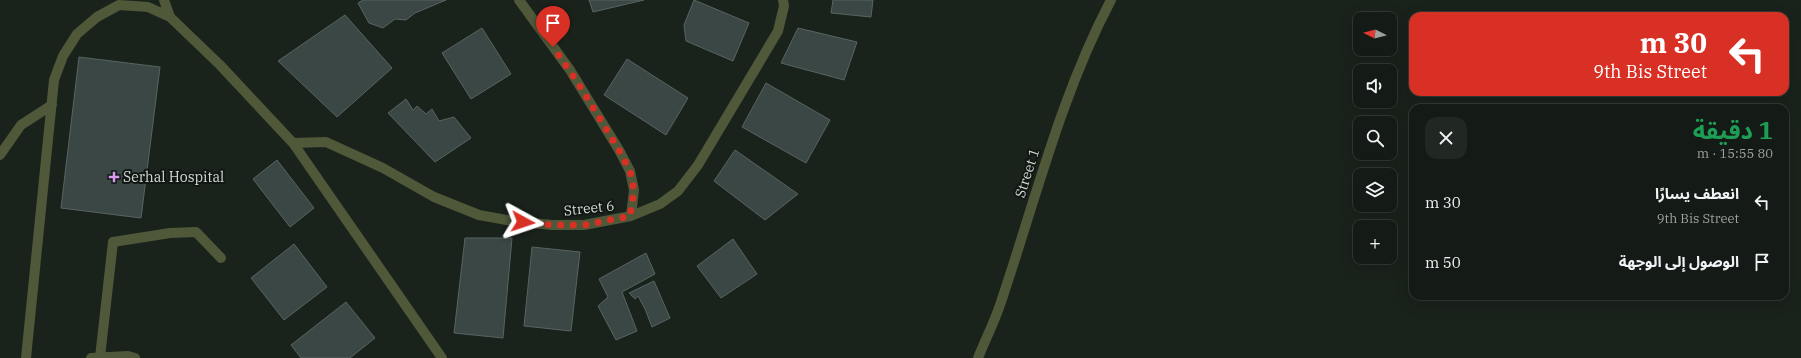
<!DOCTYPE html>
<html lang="ar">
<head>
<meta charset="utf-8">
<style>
	:root { --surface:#141a15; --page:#212722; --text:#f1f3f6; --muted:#9da1a0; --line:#333834 }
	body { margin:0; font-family:"IBM Plex Serif","Noto Sans Arabic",serif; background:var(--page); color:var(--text); direction:rtl; height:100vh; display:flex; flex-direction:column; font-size:15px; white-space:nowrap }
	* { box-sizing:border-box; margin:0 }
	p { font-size:13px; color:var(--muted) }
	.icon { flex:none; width:22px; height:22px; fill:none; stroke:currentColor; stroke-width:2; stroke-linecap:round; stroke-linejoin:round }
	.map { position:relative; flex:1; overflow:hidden; direction:ltr }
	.side { position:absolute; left:1409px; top:104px; width:380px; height:196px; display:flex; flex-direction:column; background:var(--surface); border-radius:12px; box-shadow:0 4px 16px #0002,0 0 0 1px var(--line); direction:rtl }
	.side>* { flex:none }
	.guide { position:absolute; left:1409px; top:12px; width:380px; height:84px; border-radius:12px; box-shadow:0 4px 16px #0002,0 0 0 1px var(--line); direction:rtl; background:#d93025; color:#fff; overflow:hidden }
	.needle { width:26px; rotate:276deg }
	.controls { position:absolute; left:1353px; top:12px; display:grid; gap:8px }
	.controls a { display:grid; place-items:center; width:44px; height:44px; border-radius:8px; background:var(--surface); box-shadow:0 4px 16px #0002,0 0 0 1px var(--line); font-size:20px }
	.pin { position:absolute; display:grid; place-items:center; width:34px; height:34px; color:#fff; margin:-41px -17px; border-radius:50% 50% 50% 0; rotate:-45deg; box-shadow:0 0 4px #0007 }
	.pin .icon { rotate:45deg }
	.me { position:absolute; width:44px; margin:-22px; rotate:95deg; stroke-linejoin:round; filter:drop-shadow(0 0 3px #0008) }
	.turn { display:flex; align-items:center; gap:14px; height:84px; padding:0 16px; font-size:18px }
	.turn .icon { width:52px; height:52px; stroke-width:2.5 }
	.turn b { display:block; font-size:28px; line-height:34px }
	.round { display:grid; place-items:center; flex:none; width:42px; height:42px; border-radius:12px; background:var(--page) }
	.head { display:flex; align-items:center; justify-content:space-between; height:68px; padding:0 16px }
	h1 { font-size:24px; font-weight:700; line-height:30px; color:#1e9e55 }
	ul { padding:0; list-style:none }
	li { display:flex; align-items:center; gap:12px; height:60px; padding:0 16px }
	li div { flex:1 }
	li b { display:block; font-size:15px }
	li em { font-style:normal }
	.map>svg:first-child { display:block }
	.building { fill:#3b4745; stroke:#586462 }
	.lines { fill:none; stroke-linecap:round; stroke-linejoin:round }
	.service { stroke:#4f5838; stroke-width:10 }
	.minor { stroke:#4f5838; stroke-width:10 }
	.route { stroke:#d93025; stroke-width:7; stroke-dasharray:0 12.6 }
	.poi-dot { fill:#dc99f4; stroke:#111813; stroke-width:1.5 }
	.labels { text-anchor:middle; stroke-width:4; stroke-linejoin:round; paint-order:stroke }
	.street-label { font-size:14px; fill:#d4d9d5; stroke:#111813 }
	.poi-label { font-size:14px; fill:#d4d9d5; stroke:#111813; text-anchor:start }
</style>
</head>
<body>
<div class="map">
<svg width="1801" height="358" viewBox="0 0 1801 358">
	<rect width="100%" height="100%" fill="#1a221c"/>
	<path class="building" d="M363,0H446L415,13L406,20L395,19L383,28L369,23L358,3Z
		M589,0H644L593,12Z
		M694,0L749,23L733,61L686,41L684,25Z
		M833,0H873L871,17L831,13Z
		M345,15L392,68L337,117L278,61Z
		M482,28L511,74L471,99L442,53Z
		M798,28L857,42L844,80L781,63Z
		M79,57L160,67L141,218L61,208Z
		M627,59L688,98L666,135L604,95Z
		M766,83L830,120L806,163L742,127Z
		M406,99L413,110L417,106L426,114L432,109L439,121L454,117L471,138L435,162L388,113Z
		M735,150L798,194L765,220L714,181Z
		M277,160L314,208L290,227L253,179Z
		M465,238H512L503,338L454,333Z
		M733,239L757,274L721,298L697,266Z
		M294,244L327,287L284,320L251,278Z
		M532,247L580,252L571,331L524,326Z
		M646,253L655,274L622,292L637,331L616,340L598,306L608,297L599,279Z
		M654,281L670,318L652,327L645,309L638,296L635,299L629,293Z
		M346,302L375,338L350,358H301L291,345Z"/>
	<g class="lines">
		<path class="service" d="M100,357L113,242L170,233L196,232L221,258"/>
		<path class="minor" d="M164,0L170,17
			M519,0L570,70L619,150L630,171L634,190L631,216
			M293,143L326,142L383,168L434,197L479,215L512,221L552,225H584L631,216L660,204L678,191L698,165L778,31L784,6L783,0
			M0,155L21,125L52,105
			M26,358L54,80L63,56L77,34L97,17L119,5L148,7L170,17L220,65L293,143L442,358
			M91,358L128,356L135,358
			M978,358C985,340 994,323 1000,305C1035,202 1060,97 1111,0"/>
	</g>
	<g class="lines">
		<path class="route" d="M523,222L552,225H584L630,216L634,190L630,171L619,150L578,83L553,47"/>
	</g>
	<path class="poi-dot" d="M112 171h4v4h4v4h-4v4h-4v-4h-4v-4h4z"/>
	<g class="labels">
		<g class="street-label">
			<text transform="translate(1027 173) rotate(-72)" y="5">Street 1</text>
			<text transform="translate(589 208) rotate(-6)" y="5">Street 6</text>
		</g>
		<g class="poi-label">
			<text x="123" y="182">Serhal Hospital</text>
		</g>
	</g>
</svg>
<div class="controls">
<a><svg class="needle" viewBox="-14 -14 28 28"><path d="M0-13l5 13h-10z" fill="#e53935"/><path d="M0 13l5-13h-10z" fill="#9da1a0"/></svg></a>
<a><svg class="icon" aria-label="sound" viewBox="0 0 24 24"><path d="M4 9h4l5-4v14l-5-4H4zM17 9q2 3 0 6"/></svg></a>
<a><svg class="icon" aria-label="search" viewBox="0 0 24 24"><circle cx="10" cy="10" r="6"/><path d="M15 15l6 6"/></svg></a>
<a><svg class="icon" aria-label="layers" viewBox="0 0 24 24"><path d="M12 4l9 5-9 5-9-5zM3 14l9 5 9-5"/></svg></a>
<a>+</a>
</div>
<div class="pin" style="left:553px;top:47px;background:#d93025"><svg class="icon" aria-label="arrive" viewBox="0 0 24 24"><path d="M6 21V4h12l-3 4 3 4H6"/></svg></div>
<svg class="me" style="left:523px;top:222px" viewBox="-20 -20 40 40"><path d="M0-17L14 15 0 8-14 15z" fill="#d93025" stroke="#fff" stroke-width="4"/></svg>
<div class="guide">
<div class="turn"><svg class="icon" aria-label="left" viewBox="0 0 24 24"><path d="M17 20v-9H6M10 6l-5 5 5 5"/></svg><div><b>30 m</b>9th Bis Street</div></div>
</div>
<section class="side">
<div class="head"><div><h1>1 دقيقة</h1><p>80 m · 15:55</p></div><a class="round"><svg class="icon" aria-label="close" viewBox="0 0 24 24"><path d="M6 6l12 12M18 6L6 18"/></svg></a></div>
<ul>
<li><svg class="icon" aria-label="left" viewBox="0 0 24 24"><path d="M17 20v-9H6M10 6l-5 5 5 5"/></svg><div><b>انعطف يسارًا</b><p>9th Bis Street</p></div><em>30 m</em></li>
<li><svg class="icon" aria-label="arrive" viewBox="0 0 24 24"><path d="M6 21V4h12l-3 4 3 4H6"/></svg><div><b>الوصول إلى الوجهة</b></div><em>50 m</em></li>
</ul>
</section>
</div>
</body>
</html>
